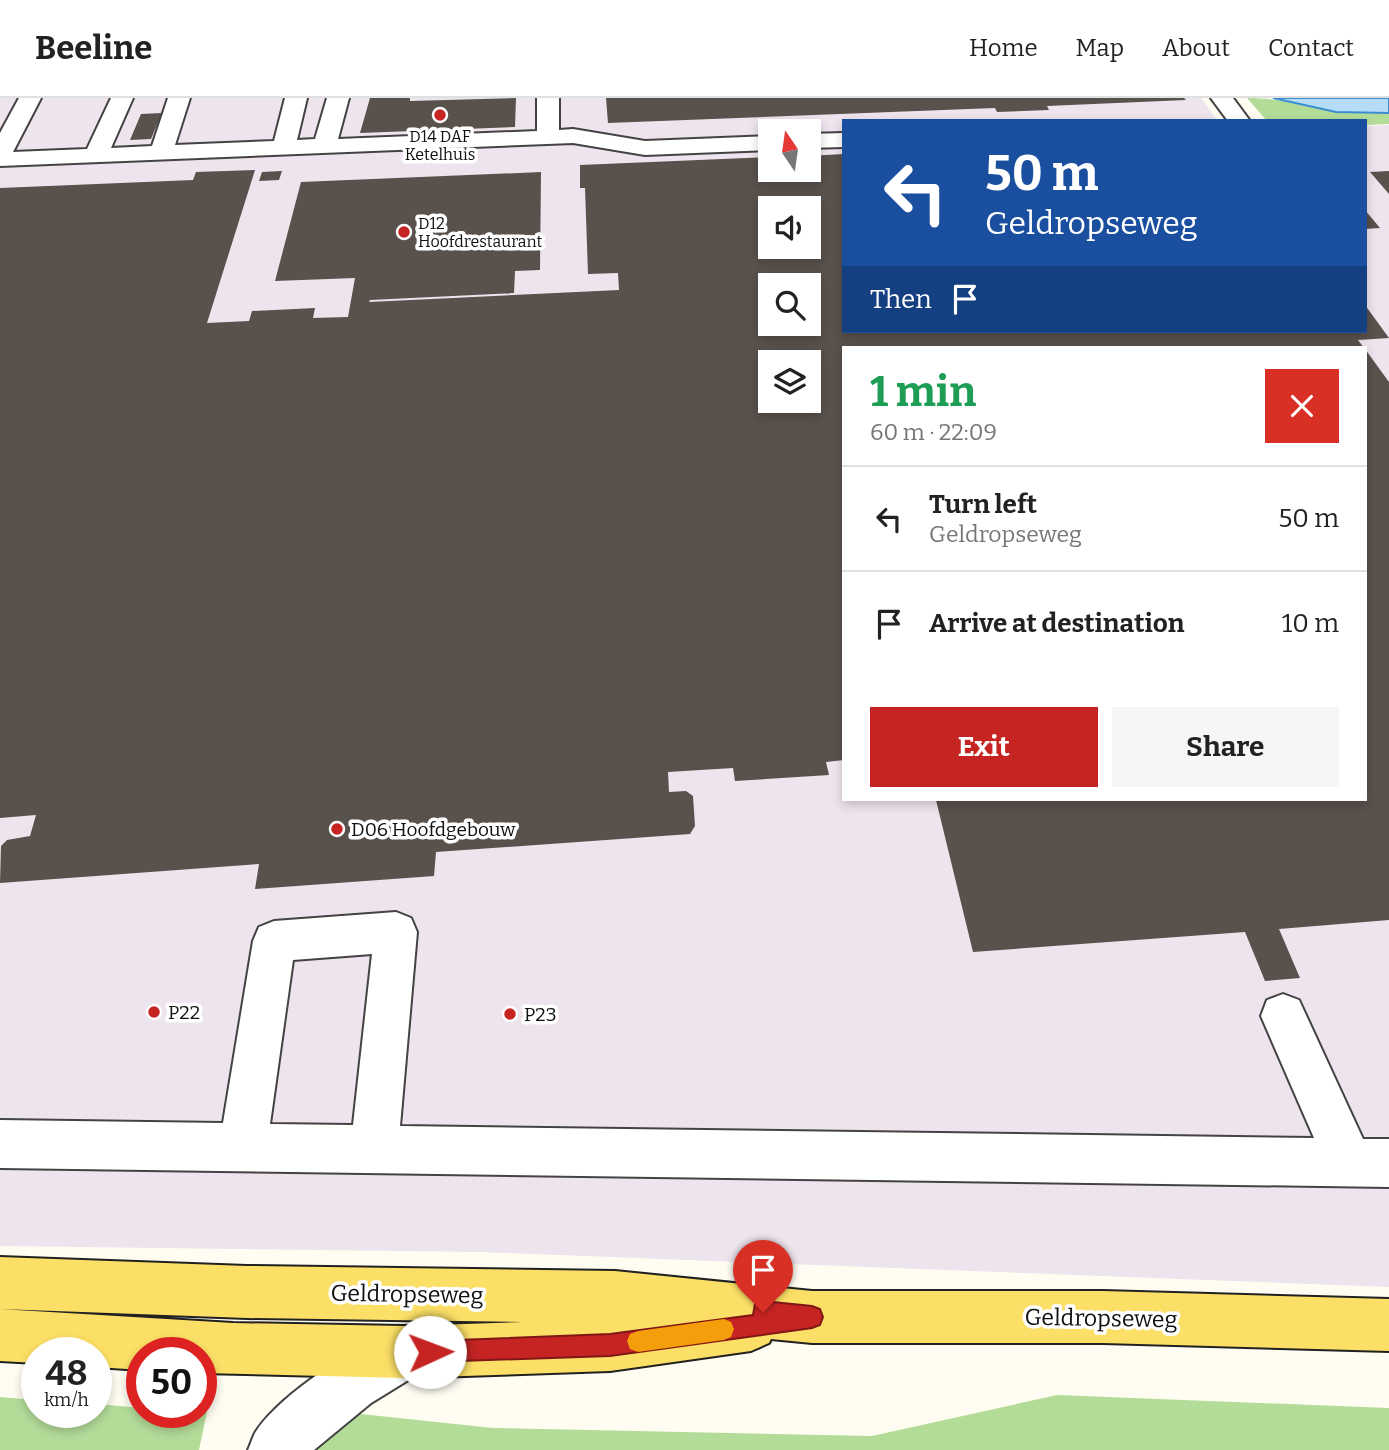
<!DOCTYPE html>
<html lang="en">
<head>
<meta charset="utf-8">
<style>
	:root { --surface:#fff; --page:#f6f6f6; --text:#222; --muted:#767676; --line:#e0e0e0; --accent:#c52423 }
	body { margin:0; font-family:Bitter,serif; background:var(--page); color:var(--text); height:100vh; display:flex; flex-direction:column; font-size:26px; white-space:nowrap }
	* { box-sizing:border-box; margin:0 }
	p { font-size:23px; color:var(--muted) }
	.icon { flex:none; width:38px; height:38px; fill:none; stroke:currentColor; stroke-width:2; stroke-linecap:round; stroke-linejoin:round }
	.map { position:relative; flex:1; overflow:hidden }
	.side { position:absolute; left:842px; top:248px; width:525px; height:455px; display:flex; flex-direction:column; background:var(--surface); border-radius:0px; box-shadow:0 4px 10px #0003 }
	.side>* { flex:none }
	.banner { position:absolute; left:842px; top:21px; width:525px; height:214px; border-radius:0px; box-shadow:0 4px 10px #0003; background:#1a4fa0; color:#fff; overflow:hidden }
	.needle { width:46px; rotate:347deg }
	.controls { position:absolute; left:758px; top:21px; display:grid; gap:14px }
	.controls a { display:grid; place-items:center; width:63px; height:63px; border-radius:0px; background:var(--surface); box-shadow:0 4px 10px #0003; font-size:35px }
	.speed { position:absolute; left:21px; top:1239px; display:flex; gap:14px; font-size:35px; font-weight:700; text-align:center }
	.speed>* { display:grid; place-content:center; width:91px; height:91px; border-radius:50%; background:var(--surface); box-shadow:0 4px 10px #0003; line-height:1 }
	.speed small { font-size:18px; font-weight:400 }
	.speed .limit { border:10px solid #d22; background:#fff; color:#111 }
	.pin { position:absolute; display:grid; place-items:center; width:60px; height:60px; color:#fff; margin:-72px -30px; border-radius:50% 50% 50% 0; rotate:-45deg; box-shadow:0 0 7px #0007 }
	.pin .icon { rotate:45deg }
	.me { position:absolute; width:77px; margin:-38px; rotate:88deg; stroke-linejoin:round; filter:drop-shadow(0 0 5px #0008) }
	.turn { display:flex; align-items:center; gap:24px; height:147px; padding:0 28px; font-size:32px }
	.turn .icon { width:91px; height:91px; stroke-width:2.5 }
	.turn b { display:block; font-size:49px; line-height:60px }
	.then { display:flex; align-items:center; height:66px; padding:0 28px; background:#0003; gap:14px; font-size:26px }
	.round { display:grid; place-items:center; flex:none; width:74px; height:74px; border-radius:0px; background:var(--page) }
	.headline { display:flex; align-items:center; justify-content:space-between; height:119px; padding:0 28px }
	h1 { font-size:42px; font-weight:700; line-height:52px; color:#1e9e55 }
	.primary-button { display:flex; gap:14px; margin-top:auto; padding:14px 28px }
	.primary-button a { flex:1; height:80px; border-radius:0px; background:var(--accent); color:#fff; font-size:28px; font-weight:700; line-height:80px; text-align:center }
	.primary-button a+a { background:var(--page); color:var(--text) }
	ul { padding:0; list-style:none }
	li { display:flex; align-items:center; gap:21px; height:105px; padding:0 28px; border-top:2px solid var(--line) }
	li div { flex:1 }
	li b { display:block; font-size:26px }
	li em { font-style:normal }
	header { display:flex; align-items:center; gap:42px; box-sizing:border-box; height:98px; padding:0 35px; background:var(--surface); border-bottom:2px solid var(--line) }
	header strong { font-size:33px }
	nav { display:flex; gap:38px; margin-inline-start:auto; font-size:24px }
	.map>svg:first-child { display:block }
	.industrial { fill:#eee4ee; fill-rule:evenodd }
	.forest { fill:#b4dc99 }
	.water { fill:#b6dcf8; stroke:#3a8dd1; stroke-width:2 }
	.building { fill:#59514c; fill-rule:evenodd }
	.lines { fill:none; stroke-linecap:round; stroke-linejoin:round }
	.minor-casing { stroke:#434343; stroke-width:4 }
	.major-casing { stroke:#212121; stroke-width:4 }
	.minor { fill:#fff; fill-rule:evenodd }
	.major { fill:#fbdf66; fill-rule:evenodd }
	.route { fill:#c52423; stroke:#801717; stroke-width:2 }
	.slow { fill:#f59e0b }
	.poi-dot { fill:#c52423; stroke:#fff; stroke-width:2.5 }
	.labels { text-anchor:middle; stroke-width:7; stroke-linejoin:round; paint-order:stroke }
	.far-poi-label { font-size:16px; fill:#101010; stroke:#fff }
	.poi-label { font-size:19px; fill:#101010; stroke:#fff; text-anchor:start }
	.near-street-label { font-size:23px; fill:#101010; stroke:#fff }
</style>
</head>
<body>
<header>
<strong>Beeline</strong>
<nav><a>Home</a><a>Map</a><a>About</a><a>Contact</a></nav>
</header>
<div class="map">
<svg width="1389" height="1352" viewBox="0 0 1389 1352">
	<rect width="100%" height="100%" fill="#fffdf2"/>
	<path class="industrial" d="M0,0H1201L1218,23H844V233H1365V28L1389,27V1189L479,1154L0,1148ZM770,33H808V72H770ZM770,110H808V149H770ZM770,187H808V226H770ZM844,250H1365V702H844ZM770,264H808V303H770Z"/>
	<path class="forest" d="M1247,0C1295,0 1339,18 1389,15V26L1365,27V23H1267Z
		M1057,1297L1389,1310V1352H305L342,1314L493,1330L872,1338Z
		M0,1299L37,1302V1314H96V1306L142,1310V1314H207L199,1352H0Z"/>
	<path class="water" d="M1273,0H1389V15L1336,14Z"/>
	<path class="building" d="M370,0H410V3L516,0L515,29L360,35Z
		M606,0H1184L1186,2L1047,8L1049,12L997,14L995,10L608,25Z
		M162,15L151,41L130,42L141,16Z
		M844,56V233H1365V207L1389,240L1358,242L1364,250H844V662L826,664L829,677L735,683L733,670L668,674L669,694L686,693L693,698L695,728L690,736L436,754L434,778L255,791L259,766L0,785L1,748L7,742L30,738L36,717L0,720V90L193,82L196,74L255,72L207,225L249,223L252,213L315,210L313,220L348,219L355,180L275,183L301,84L541,74L540,172L515,173L514,195L370,202L369,204L619,192L618,175L588,176L585,90H580V67L770,59V72H808V58ZM770,110H808V149H770ZM770,187H808V226H770ZM770,264H808V303H770Z
		M282,73L279,82L259,83L262,74Z
		M1389,73V96L1370,74Z
		M1365,112L1380,130L1365,131Z
		M1365,251L1389,284V822L1279,831L1300,880L1265,883L1245,834L973,854L936,702H1365Z"/>
	<g class="lines">
		<g class="minor-casing">
			<path id="minor" d="M19,0H41L13,54L87,51L111,0H133L111,50L152,48L168,0H190L175,47L274,43L285,0H307L297,42L315,41L327,0H349L338,41L537,33V0H559V32L573,31L645,43L770,38V52L645,57L573,45L0,68V35Z
				M1211,0H1233L1250,23H1228Z
				M844,35V49L808,50V36Z
				M396,814L411,820L417,834L400,1028L1314,1040L1261,918L1267,902L1283,896L1299,902L1363,1041H1389V1089L0,1070V1022L223,1025L253,843L259,829L274,823ZM372,856L353,1027L270,1026L293,862Z
				M404,1228L423,1235L430,1254L423,1273L371,1305L314,1352H248C251,1346 253,1337 257,1332C284,1293 361,1245 404,1228Z"/>
		</g>
		<g class="major-casing">
			<path id="major" d="M0,1159L247,1168L615,1173L812,1193H1103L1389,1201V1253L1103,1245H812L771,1241L769,1245L751,1253L610,1273L404,1280L201,1275V1255H142V1272L96,1269V1255H37V1265L0,1263V1211L233,1225L404,1228L523,1224L247,1220L0,1211Z"/>
		</g>
		<use href="#minor" class="minor"/>
		<use href="#major" class="major"/>
	</g>
	<path class="route" d="M763,1203L812,1208L820,1211L823,1219L820,1227L812,1230L610,1258L430,1264L422,1261L419,1254L422,1246L430,1243L610,1236L753,1217L755,1206Z"/>
	<path class="slow" d="M724,1221L731,1224L734,1231L731,1239L724,1242L638,1254L630,1251L627,1243L630,1236L638,1233Z"/>
	<g class="poi-dot">
		<circle cx="440" cy="17" r="7"/>
		<circle cx="404" cy="134" r="7"/>
		<circle cx="337" cy="731" r="7"/>
		<circle cx="154" cy="914" r="7"/>
		<circle cx="510" cy="916" r="7"/>
	</g>
	<g class="labels">
		<g class="far-poi-label">
			<text x="440" y="44">D14 DAF<tspan x="440" dy="18">Ketelhuis</tspan></text>
			<text x="418" y="131" text-anchor="start">D12<tspan x="418" dy="18">Hoofdrestaurant</tspan></text>
		</g>
		<g class="poi-label">
			<text x="351" y="738">D06 Hoofdgebouw</text>
			<text x="168" y="921">P22</text>
			<text x="524" y="923">P23</text>
		</g>
		<g class="near-street-label">
			<text transform="translate(407 1196) rotate(1)" y="8">Geldropseweg</text>
			<text transform="translate(1101 1220) rotate(1)" y="8">Geldropseweg</text>
		</g>
	</g>
</svg>
<div class="controls">
<a><svg class="needle" viewBox="-14 -14 28 28"><path d="M0-13l5 13h-10z" fill="#e53935"/><path d="M0 13l5-13h-10z" fill="#767676"/></svg></a>
<a><svg class="icon" aria-label="sound" viewBox="0 0 24 24"><path d="M4 9h4l5-4v14l-5-4H4zM17 9q2 3 0 6"/></svg></a>
<a><svg class="icon" aria-label="search" viewBox="0 0 24 24"><circle cx="10" cy="10" r="6"/><path d="M15 15l6 6"/></svg></a>
<a><svg class="icon" aria-label="layers" viewBox="0 0 24 24"><path d="M12 4l9 5-9 5-9-5zM3 14l9 5 9-5"/></svg></a>
</div>
<div class="speed"><div>48<small>km/h</small></div><div class="limit">50</div></div>
<div class="pin" style="left:763px;top:1214px;background:#d93025"><svg class="icon" aria-label="arrive" viewBox="0 0 24 24"><path d="M6 21V4h12l-3 4 3 4H6"/></svg></div>
<svg class="me" style="left:430px;top:1254px" viewBox="-20 -20 40 40"><circle r="19" fill="#fff"/><path d="M0-13L10 11 0 6-10 11z" fill="#c52423"/></svg>
<div class="banner">
<div class="turn"><svg class="icon" aria-label="left" viewBox="0 0 24 24"><path d="M17 20v-9H6M10 6l-5 5 5 5"/></svg><div><b>50 m</b>Geldropseweg</div></div>
<div class="then">Then<svg class="icon" aria-label="arrive" viewBox="0 0 24 24"><path d="M6 21V4h12l-3 4 3 4H6"/></svg></div>
</div>
<section class="side">
<div class="headline"><div><h1>1 min</h1><p>60 m · 22:09</p></div><a class="round" style="background:#d93025;color:#fff"><svg class="icon" aria-label="close" viewBox="0 0 24 24"><path d="M6 6l12 12M18 6L6 18"/></svg></a></div>
<ul>
<li><svg class="icon" aria-label="left" viewBox="0 0 24 24"><path d="M17 20v-9H6M10 6l-5 5 5 5"/></svg><div><b>Turn left</b><p>Geldropseweg</p></div><em>50 m</em></li>
<li><svg class="icon" aria-label="arrive" viewBox="0 0 24 24"><path d="M6 21V4h12l-3 4 3 4H6"/></svg><div><b>Arrive at destination</b></div><em>10 m</em></li>
</ul>
<div class="primary-button"><a>Exit</a><a>Share</a></div>
</section>
</div>
</body>
</html>
